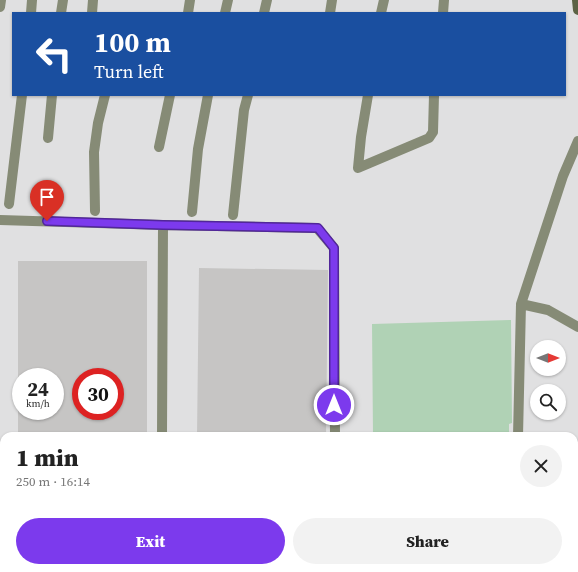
<!DOCTYPE html>
<html lang="en">
<head>
<meta charset="utf-8">
<style>
	:root { --surface:#fff; --page:#f2f2f2; --text:#222; --muted:#767676; --accent:#7c3aed }
	body { margin:0; font-family:"Source Serif 4",serif; background:var(--page); color:var(--text); height:100vh; display:flex; flex-direction:column; font-size:15px; white-space:nowrap }
	* { box-sizing:border-box; margin:0 }
	p { font-size:13px; color:var(--muted) }
	.icon { flex:none; width:22px; height:22px; fill:none; stroke:currentColor; stroke-width:2; stroke-linecap:round; stroke-linejoin:round }
	.map { position:relative; flex:1; overflow:hidden }
	.side { position:absolute; left:0px; top:432px; width:578px; height:140px; display:flex; flex-direction:column; background:var(--surface); border-radius:12px 12px 0 0; box-shadow:0 1px 3px #0004 }
	.side>* { flex:none }
	.guide { position:absolute; left:12px; top:12px; width:554px; height:84px; border-radius:0px; box-shadow:0 1px 3px #0004; background:#1a4fa0; color:#fff; overflow:hidden }
	.needle { width:26px; rotate:90deg }
	.tools { position:absolute; left:530px; top:340px; display:grid; gap:8px }
	.tools a { display:grid; place-items:center; width:36px; height:36px; border-radius:50%; background:var(--surface); box-shadow:0 1px 3px #0004; font-size:20px }
	.speed { position:absolute; left:12px; top:368px; display:flex; gap:8px; font-size:20px; font-weight:700; text-align:center }
	.speed>* { display:grid; place-content:center; width:52px; height:52px; border-radius:50%; background:var(--surface); box-shadow:0 1px 3px #0004; line-height:1 }
	.speed small { font-size:10px; font-weight:400 }
	.speed .limit { border:6px solid #d22; background:#fff; color:#111 }
	.pin { position:absolute; display:grid; place-items:center; width:34px; height:34px; color:#fff; margin:-41px -17px; border-radius:50% 50% 50% 0; rotate:-45deg; box-shadow:0 0 4px #0007 }
	.pin .icon { rotate:45deg }
	.me { position:absolute; width:44px; margin:-22px; rotate:0deg; stroke-linejoin:round; filter:drop-shadow(0 0 3px #0008) }
	.turn { display:flex; align-items:center; gap:14px; height:84px; padding:0 16px; font-size:18px }
	.turn .icon { width:52px; height:52px; stroke-width:2.5 }
	.turn b { display:block; font-size:28px; line-height:34px }
	.round { display:grid; place-items:center; flex:none; width:42px; height:42px; border-radius:21px; background:var(--page) }
	.overview { display:flex; align-items:center; justify-content:space-between; height:68px; padding:0 16px }
	h1 { font-size:24px; font-weight:800; line-height:30px }
	.action { display:flex; gap:8px; margin-top:auto; padding:8px 16px }
	.action a { flex:1; height:46px; border-radius:24px; background:var(--accent); color:#fff; font-size:16px; font-weight:800; line-height:46px; text-align:center }
	.action a+a { background:var(--page); color:var(--text) }
	.map>svg:first-child { display:block }
	.green { fill:#b0d2b5 }
	.building { fill:#c6c5c4; fill-rule:evenodd }
	.lines { fill:none; stroke-linecap:round; stroke-linejoin:round }
	.street { stroke:#868b76; stroke-width:10 }
	.secondary { stroke:#5c6244; stroke-width:10 }
	.route-casing { stroke:#51269a; stroke-width:10 }
	.route { stroke:#7c3aed; stroke-width:7 }
</style>
</head>
<body>
<div class="map">
<svg width="578" height="572" viewBox="0 0 578 572">
	<rect width="100%" height="100%" fill="#e0e0e1"/>
	<path class="green" d="M511,320L512,423L509,424V436H373L372,324Z
		M374,568H511V572H374Z"/>
	<path class="building" d="M18,261H147V436H18ZM21,377H55V411H21ZM81,377H115V411H81Z
		M199,268L328,270L326,436H197Z
		M18,568H147V572H18Z
		M195,568H325L324,572H195Z"/>
	<g class="lines">
		<path class="street" d="M0,7L1,0
			M31,13L32,0
			M61,13L63,0
			M92,13L93,0
			M188,13L190,0
			M225,13L228,0
			M264,13L267,0
			M330,13L332,0
			M381,13L384,0
			M443,13L444,0
			M368,95L361,137L358,168L429,138L433,132L434,95
			M48,138L52,95
			M159,147L170,95
			M9,204L22,95
			M95,211L94,152L98,123L105,95
			M192,212L198,149L208,95
			M233,215L244,110L248,95
			M0,220L163,225L317,228L334,248L335,436
			M521,304L548,310L578,327
			M162,436L163,225
			M518,436L521,304L563,176L578,141
			M335,568V572
			M162,572V568
			M515,572V568
			M551,572L552,568"/>
		<path class="secondary" d="M577,0L578,10"/>
	</g>
	<g class="lines">
		<g class="route-casing">
			<path id="route" d="M47,221L163,225L318,228L334,248V405"/>
		</g>
		<use href="#route" class="route"/>
	</g>
</svg>
<div class="tools">
<a><svg class="needle" viewBox="-14 -14 28 28"><path d="M0-13l5 13h-10z" fill="#e53935"/><path d="M0 13l5-13h-10z" fill="#767676"/></svg></a>
<a><svg class="icon" aria-label="search" viewBox="0 0 24 24"><circle cx="10" cy="10" r="6"/><path d="M15 15l6 6"/></svg></a>
</div>
<div class="speed"><div>24<small>km/h</small></div><div class="limit">30</div></div>
<div class="pin" style="left:47px;top:221px;background:#d93025"><svg class="icon" aria-label="arrive" viewBox="0 0 24 24"><path d="M6 21V4h12l-3 4 3 4H6"/></svg></div>
<svg class="me" style="left:334px;top:405px" viewBox="-20 -20 40 40"><circle r="17" fill="#7c3aed" stroke="#fff" stroke-width="3"/><path d="M0-11L8 9 0 5-8 9z" fill="#fff"/></svg>
<div class="guide">
<div class="turn"><svg class="icon" aria-label="left" viewBox="0 0 24 24"><path d="M17 20v-9H6M10 6l-5 5 5 5"/></svg><div><b>100 m</b>Turn left</div></div>
</div>
<section class="side">
<div class="overview"><div><h1>1 min</h1><p>250 m · 16:14</p></div><a class="round"><svg class="icon" aria-label="close" viewBox="0 0 24 24"><path d="M6 6l12 12M18 6L6 18"/></svg></a></div>
<div class="action"><a>Exit</a><a>Share</a></div>
</section>
</div>
</body>
</html>
